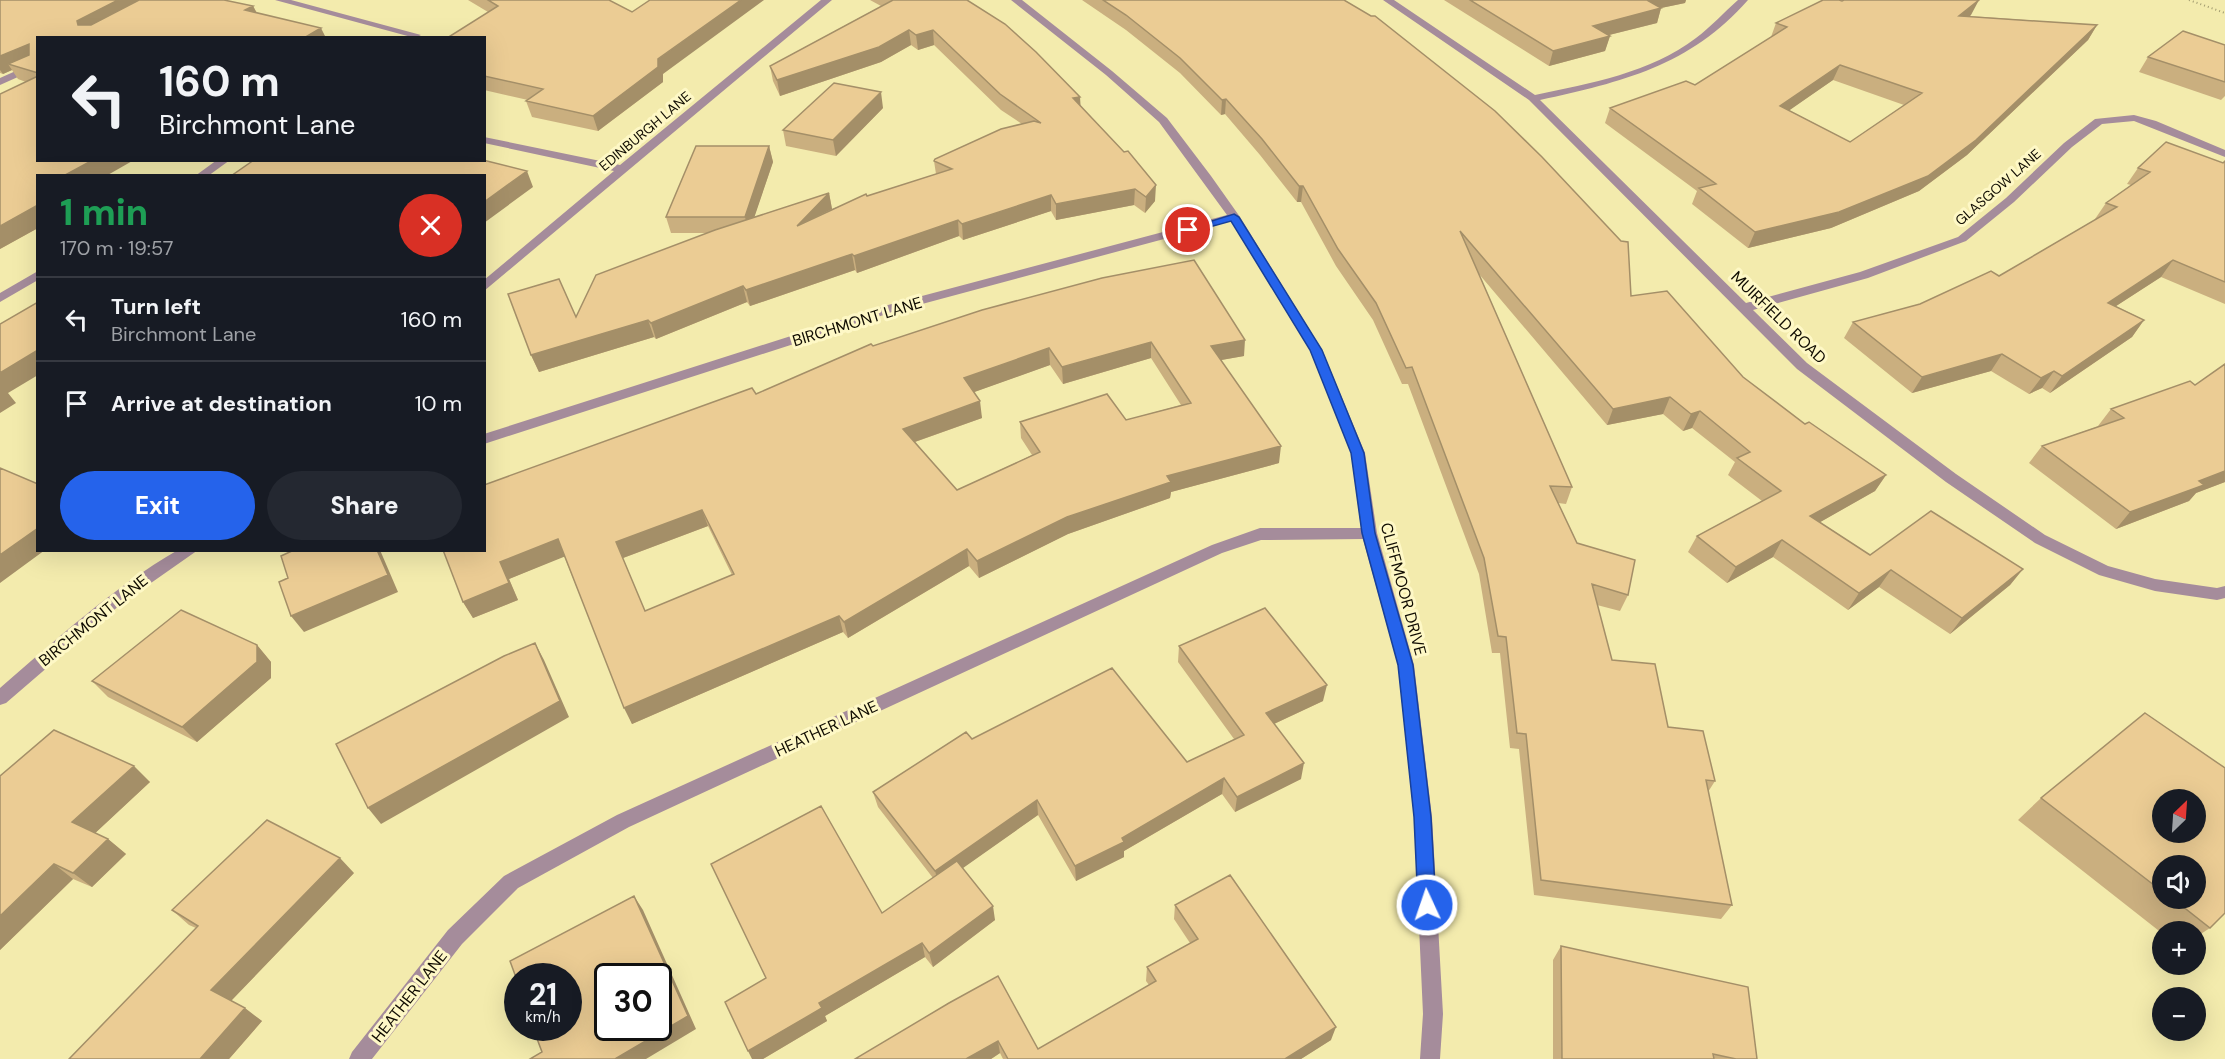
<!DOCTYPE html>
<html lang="en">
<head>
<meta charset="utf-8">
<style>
	:root { --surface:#171b24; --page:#242831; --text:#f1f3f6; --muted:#9ea1a6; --line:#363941; --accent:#2563eb }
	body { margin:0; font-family:"DM Sans",sans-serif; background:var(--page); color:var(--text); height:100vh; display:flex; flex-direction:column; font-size:22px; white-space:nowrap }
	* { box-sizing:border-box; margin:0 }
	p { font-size:20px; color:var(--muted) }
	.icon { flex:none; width:33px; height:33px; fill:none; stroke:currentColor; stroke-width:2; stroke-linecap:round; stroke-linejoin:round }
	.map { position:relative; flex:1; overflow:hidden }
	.panel { position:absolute; left:36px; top:174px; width:450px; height:378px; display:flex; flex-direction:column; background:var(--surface); border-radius:0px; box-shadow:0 6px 24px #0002 }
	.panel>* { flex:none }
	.guide { position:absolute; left:36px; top:36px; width:450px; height:126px; border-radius:0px; box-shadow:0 6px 24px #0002; background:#171b24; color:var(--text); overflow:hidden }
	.needle { width:39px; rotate:25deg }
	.buttons { position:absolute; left:2152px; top:789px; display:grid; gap:12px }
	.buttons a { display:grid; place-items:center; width:54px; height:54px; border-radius:50%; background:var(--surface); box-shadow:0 6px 24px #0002; font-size:30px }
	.speed { position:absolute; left:504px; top:963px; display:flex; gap:12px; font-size:30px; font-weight:700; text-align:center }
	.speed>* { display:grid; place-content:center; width:78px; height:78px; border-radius:50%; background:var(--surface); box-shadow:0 6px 24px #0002; line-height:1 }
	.speed small { font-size:15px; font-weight:400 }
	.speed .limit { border:3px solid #111; border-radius:9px; background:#fff; color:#111 }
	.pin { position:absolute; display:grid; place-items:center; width:51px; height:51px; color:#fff; margin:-26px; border:3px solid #fff; border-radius:50%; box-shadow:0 2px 6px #0007 }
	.me { position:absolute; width:66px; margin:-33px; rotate:357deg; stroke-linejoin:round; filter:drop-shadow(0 0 4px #0008) }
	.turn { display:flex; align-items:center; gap:21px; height:126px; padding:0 24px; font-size:27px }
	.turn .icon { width:78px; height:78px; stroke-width:2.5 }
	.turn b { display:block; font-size:42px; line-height:51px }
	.round { display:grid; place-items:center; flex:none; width:63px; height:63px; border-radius:32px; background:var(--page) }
	.head { display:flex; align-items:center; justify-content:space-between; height:102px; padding:0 24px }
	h1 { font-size:36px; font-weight:800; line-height:45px; color:#1e9e55 }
	.button { display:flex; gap:12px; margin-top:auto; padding:12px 24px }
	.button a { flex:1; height:69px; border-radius:36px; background:var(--accent); color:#fff; font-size:24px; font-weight:800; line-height:69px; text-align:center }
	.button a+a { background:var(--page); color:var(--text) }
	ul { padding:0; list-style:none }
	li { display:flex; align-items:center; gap:18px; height:84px; padding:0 24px; border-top:2px solid var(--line) }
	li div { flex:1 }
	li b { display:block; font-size:22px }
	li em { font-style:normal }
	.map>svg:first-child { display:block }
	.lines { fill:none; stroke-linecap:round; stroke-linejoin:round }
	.path { stroke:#a29c70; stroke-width:2; stroke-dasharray:1 3; stroke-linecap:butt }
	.minor { fill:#a58c9b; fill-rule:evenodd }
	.wall { fill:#caaf7f; fill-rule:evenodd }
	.shaded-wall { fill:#a48f68 }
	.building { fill:#ebcc94; stroke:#a48f68; stroke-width:1.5; fill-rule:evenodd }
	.route { fill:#2563eb; stroke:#184099; stroke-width:1.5 }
	.labels { text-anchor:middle; stroke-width:6; stroke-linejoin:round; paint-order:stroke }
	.far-street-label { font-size:14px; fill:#0f0b00; stroke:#fef8c6 }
	.street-label { font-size:16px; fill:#0f0b00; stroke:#fef8c6 }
</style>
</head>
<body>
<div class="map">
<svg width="2225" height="1059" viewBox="0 0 2225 1059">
	<rect width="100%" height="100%" fill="#f3ebad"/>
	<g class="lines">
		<path class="path" d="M2189,0L2225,13"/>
		<path class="minor" d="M275,0H291L421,35L415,38Z
			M821,0H832L484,291V280L614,171L484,143V137L620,165Z
			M1011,0H1022L1112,71L1167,118L1211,176L1240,217L1322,350L1365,453L1377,533L1414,665L1432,817L1443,1014L1440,1059H1420L1423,1014L1414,817L1398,665L1363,539L1261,540L1222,553L629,827L518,888L462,944L372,1059H349L352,1052L448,930L504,876L617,815L1212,545L1260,528H1361L1351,453L1310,350L1231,221L896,311L484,444V434L888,305L1227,215L1159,122L1106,75Z
			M1383,0H1394L1535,95C1591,83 1650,73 1696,38C1711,27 1724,12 1738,0H1748C1690,66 1622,82 1540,100L1746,303L1860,272L1958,237L2006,198L2064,143L2095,119L2134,115L2156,121L2225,150V157L2134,121L2102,124L2072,147L2014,202L1966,241L1868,278L1753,310L1807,363L1956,474L2045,535L2108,566L2155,579L2217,588L2225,586V598L2217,600L2155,591L2099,575L2035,543L1946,482L1797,369L1529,100Z
			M38,61V68L0,85V78Z
			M217,160H230L208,176H195Z
			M38,271V280L0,302V293Z
			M178,550H198L121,604L6,703L0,705V688C57,639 112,588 178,550Z"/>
	</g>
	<path class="wall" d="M0,0L253,6L257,13L38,38V228L0,249L26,82L18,79L12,70L3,74L0,73Z
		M468,0H609L663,74V82L598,131L532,117L526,101L528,100L484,90V38L488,12Z
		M870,0H967L1081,106L1155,201L1145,213L1134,205L1056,220L1051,211L963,240L959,236L857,273L855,270L750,306L747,302L656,339L654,337L539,372L531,355L576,317L707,233H671L666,217L769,146L773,162L754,217L829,193L832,209L867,196L936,174L934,161L1022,124L1001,110L934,45L918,50L911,45L881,62L780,96L773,81L770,66L881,6Z
		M1082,0H1344L1631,296L1743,377L1805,424L1886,475L1875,491L1820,522L1870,555L2023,569L2010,585L1950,634L1879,587L1848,610L1773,557L1727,583L1688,552L1697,536L1762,501L1728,475L1735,462L1692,428L1683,431L1663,414L1607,425L1479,274L1572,487L1566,504L1558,503L1577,543L1628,595L1620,611L1597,605L1612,660L1715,781L1708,792L1732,905L1721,919L1534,895L1519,749L1510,748L1500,653H1492L1479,574L1408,384H1402L1373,320L1336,266L1301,202H1297L1260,155L1225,114L1221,115L1180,73L1126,30Z
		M1444,0H1686L1685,3L1661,8L1657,23L1609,35L1610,36L1605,51L1549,66Z
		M1842,1L1971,15L1970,16L2097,25L2088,40L1967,155L1919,191L1831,228L1748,248L1692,204L1697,191L1605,123L1610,108L1695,85L1771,37L1776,23ZM1833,80L1904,105L1850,142L1789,110Z
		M2225,45V96L2221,100L2139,72L2148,57Z
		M883,108L836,156L786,146L783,130Z
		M2225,161V304L2161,277L2116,306L2144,320L2132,337L2050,393L2042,388L2029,394L1991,371L1912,393L1844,338L1853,322L1920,304L1999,276L2096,219H2095L2106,203L2131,185L2127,184L2138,168L2223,163Z
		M982,310L1244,356L1221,360L1279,463L1171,492L1170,498L1068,534L979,578L969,566L848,638L843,632L632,724L564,556L509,579L518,600L473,618L463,602L756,394L873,346ZM1151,358L1181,405L1126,420L1020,422L1021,438L1032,455L957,490L915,442L982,418L974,392L1050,365L1063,384ZM708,526L732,575L645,611L623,558Z
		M2225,364V482L2196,493L2189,501L2116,529L2029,463L2042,446L2099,426H2098L2111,409L2195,385Z
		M257,645L271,662V678L197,742L108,697L92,681Z
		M1179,646L1323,701L1274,724L1301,779L1235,812L1222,794L1124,851V857L1076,881L1038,815L962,868L995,920L933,967L925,957L825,1016L827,1021L763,1059H752L882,913L933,878L878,807L873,792L972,739L1187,762L1234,739L1178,662Z
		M2145,713L2225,768V913L2210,928L2196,937V932H2163V934L2018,820L2041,798ZM2163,800H2196V832H2163ZM2163,866H2196V898H2163Z
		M54,730L150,782L95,833L108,839L126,854L92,887L73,879L0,950Z
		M354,873L231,1001L262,1021L229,1059H69L196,928L189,925L172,910Z
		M1175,905L1331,1040L1301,1059H1003L1000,1053L991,1059H855L949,1003L1038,1049L1149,985L1146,981L1147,967L1190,943L1174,919Z
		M1561,946L1757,1059H1553V960Z"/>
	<path class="shaded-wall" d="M118,0H154L86,36L78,25L77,21Z
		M741,0H764L663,74V82L598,131L593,116L658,59Z
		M1644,0H1686L1685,3L1661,8L1657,23L1589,40L1593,26Z
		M1979,0L1971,15L1951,30L1959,16Z
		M253,6L261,21L245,10Z
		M2097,25L2088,40L1967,155L1919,191L1831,228L1748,248L1755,232Z
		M321,28L326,38H304Z
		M909,30L911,45L881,62L780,96L777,80Z
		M933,30L934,45L918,50L916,35Z
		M1610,36L1605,51L1549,66L1553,51Z
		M29,44L38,57L8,64L12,70L3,74L0,70V56Z
		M1840,65L1833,80L1774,121L1780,106Z
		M881,92L883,108L836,156L833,140Z
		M1080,97L1081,112L1073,98Z
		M1226,99L1225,114L1221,115L1222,100Z
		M769,146L773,162L749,233L745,217Z
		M93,160H134L106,176L65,175Z
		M527,171L533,187L484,223V202Z
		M1156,185L1155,201L1145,213L1146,197Z
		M1299,186H1303L1301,202H1297Z
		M1135,189L1134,205L1056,220V204Z
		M829,193L832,209L797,226Z
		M1051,195V211L963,240L962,224Z
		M38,205V228L0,249V226Z
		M958,220L959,236L857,273L854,256Z
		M852,254L855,270L750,306L746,290Z
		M2173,260L2161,277L2096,319L2108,303Z
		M743,286L747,302L656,339L651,323Z
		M648,320L654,337L539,372L531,355Z
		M2144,320L2132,337L2050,393L2062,376Z
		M1245,340L1244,356L1210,362L1211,346Z
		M1151,342V358L1063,384L1062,367Z
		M1049,348L1050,365L966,395L964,378Z
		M38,350V375L8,393L16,403L0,413V373Z
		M2002,354L1991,371L1912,393L1922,377Z
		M2054,371L2042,388L2029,394L2041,378Z
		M1670,397L1663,414L1607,425L1613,409Z
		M980,401L982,418L906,445L903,429Z
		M1700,411L1692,428L1683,431L1691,414Z
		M1281,446L1279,463L1171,492L1170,498L1068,534L979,578L977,561L1067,517L1167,476Z
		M2225,471V482L2196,493L2189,501L2116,529L2130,512L2199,481Z
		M1886,475L1875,491L1801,533L1810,516Z
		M702,510L708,526L623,558L616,542Z
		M38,528V550H45L0,583V555Z
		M558,539L566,556L509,579L518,600L473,618L463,602L500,562Z
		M1782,540L1773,557L1727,583L1736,567Z
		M967,549L969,566L848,638L844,622Z
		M377,550H380L398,592L304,632L291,616Z
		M2023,569L2010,585L1950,634L1962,618Z
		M1891,570L1879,587L1848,610L1859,593Z
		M839,616L843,632L632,724L624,708Z
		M535,643L544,660L569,717L381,824L368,808Z
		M257,645L271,662V678L197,742L182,727Z
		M1327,685L1323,701L1263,729L1266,713Z
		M1304,763L1301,779L1235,812L1237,797Z
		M134,766L150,782L91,837L72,822Z
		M1224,778L1222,794L1124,851V857L1076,881L1075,866L1122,838Z
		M1037,800L1038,815L939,885L935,871Z
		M108,839L126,854L92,887L73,873Z
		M340,858L354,873L228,1004L211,990Z
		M54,864L73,879L0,950V916Z
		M634,896L643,910L696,1029L646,1059H615Z
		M993,906L995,920L933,967L929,953Z
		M922,943L925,957L825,1016L827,1021L763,1059H752L748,1051L819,1003Z
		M245,1008L262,1021L229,1059H200Z
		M1336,1027L1331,1040L1301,1059H1285Z
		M998,1041L1000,1053L991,1059H966Z"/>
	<path class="building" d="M0,0H118L77,21L78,25H91L139,0H224L253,6L245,10L321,28L304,38H38V73L8,64L29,55V44L0,56Z
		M488,0H609L632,12L650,0H741L658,59V67L593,116L526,101L543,89L484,76V38H447L498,6Z
		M893,0H967L1005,24L1036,52L1080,97L1073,98L1124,152L1128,151L1156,185L1146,197L1135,189L1056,204L1051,195L962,224L958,220L854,256L852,254L746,290L743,286L651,323L648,320L531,355L508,294L559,279L576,317L596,275L715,230L829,193L797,226L866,194L867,196L952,169L934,161L935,159L1001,129L1034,121L1041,123L1000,94L933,30L916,35L909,30L879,47L777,80L770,66Z
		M1103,0H1344L1371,16H1375L1495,111L1542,157L1621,241L1628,242L1631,296L1667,291L1743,377L1805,424L1809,422L1886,475L1810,516L1870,555L1931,511L2023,569L1962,618L1891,570L1859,593L1782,540L1736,567L1697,536L1781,491L1737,458L1750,452L1700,411L1691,414L1670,397L1613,409L1460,231L1572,487L1550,486L1577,543L1635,560L1628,595L1592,584L1612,660L1655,664L1668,727L1703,731L1715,781L1706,780L1732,905L1541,880L1526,734L1517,733L1506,637L1498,636L1484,558L1412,367L1406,368L1376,303L1338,249L1303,186H1299L1262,139L1226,99L1222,100L1180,58L1126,15Z
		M1470,0H1647L1661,8L1593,26L1610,36L1553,51Z
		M1823,0H1839L1842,1L1844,0H1979L1959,16L2097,25L1976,140L1928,176L1839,212L1755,232L1699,188L1716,184L1610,108L1686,81L1695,85L1787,27L1776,23ZM1840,65L1922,93L1850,142L1780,106Z
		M2183,31L2225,45V82L2148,57Z
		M38,76V160H93L65,175L68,176H38V205L0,226V94Z
		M834,83L881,92L833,140L783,130Z
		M2166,142L2223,163L2225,161V282L2173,260L2108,303L2144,320L2062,376L2054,371L2041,378L2002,354L1922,377L1853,322L1920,304L1991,271L1999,276L2117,207L2106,203L2150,172L2138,168Z
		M696,146H769L745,217H666Z
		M254,160H483L527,171L484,202V176H231Z
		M1194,260L1245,340L1211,346L1281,446L1167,476L1171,482L1067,517L977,561L967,549L844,622L839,616L624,708L558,539L500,562L509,583L463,602L443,550H484V485L752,388L756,394L871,344L873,346L982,310L1102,278ZM1151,342L1191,403L1126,420L1107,394L1020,422L1040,452L957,490L903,429L980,401L964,378L1049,348L1062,367ZM702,510L734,574L645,611L616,542Z
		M38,302V350L0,373V324Z
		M2225,364V471L2199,481L2204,485L2130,512L2042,446L2124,418L2111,409L2190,381L2195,385Z
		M0,468L38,484V528L0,555Z
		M294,550H377L388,575L291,616L279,582L288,578L281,556Z
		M1265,608L1327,685L1266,713L1304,763L1237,797L1224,778L1122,838L1124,842L1075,866L1037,800L935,871L873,792L966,732L972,739L1112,668L1187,762L1244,735L1179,646Z
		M181,610L257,645V662L182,727L92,681Z
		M535,643L560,701L368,808L336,744L504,656Z
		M2145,713L2225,768V913L2210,928L2172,898H2196V866H2163V892L2041,798ZM2163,800H2196V832H2163Z
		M54,730L134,766L72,822L108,839L73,873L54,864L0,916V776Z
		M821,806L882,913L957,861L993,906L929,953L922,943L819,1003L822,1008L748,1051L725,1002L766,978L711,864Z
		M267,820L340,858L211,990L245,1008L200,1059H69L198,926L172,910Z
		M1230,875L1336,1027L1285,1059H1008L998,1041L966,1059H855L949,1003L998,976L1038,1049L1156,981L1147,967L1198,939L1175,905Z
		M634,896L688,1016L615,1059H530L542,1052L533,1028H568V976H518V983L510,961ZM608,976H658V1028H608Z
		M1561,946L1748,987L1757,1059H1736L1713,1054L1714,1059H1562Z"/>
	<path class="route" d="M1234,214L1239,217L1322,350L1364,453L1375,533L1413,665L1431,817L1436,905L1433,910L1427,913L1421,910L1418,905L1414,817L1398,665L1362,533L1351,453L1310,350L1231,221L1188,233L1183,230Z"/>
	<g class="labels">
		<g class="far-street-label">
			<text transform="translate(645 131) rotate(-40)" y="5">EDINBURGH LANE</text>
			<text transform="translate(1998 187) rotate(-41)" y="5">GLASGOW LANE</text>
		</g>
		<g class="street-label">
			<text transform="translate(1779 317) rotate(44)" y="6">MUIRFIELD ROAD</text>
			<text transform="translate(857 321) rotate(-17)" y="6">BIRCHMONT LANE</text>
			<text transform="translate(1404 589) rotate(75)" y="6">CLIFFMOOR DRIVE</text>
			<text transform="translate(93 620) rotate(-39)" y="6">BIRCHMONT LANE</text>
			<text transform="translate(826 728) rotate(-25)" y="6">HEATHER LANE</text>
			<text transform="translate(409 996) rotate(-52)" y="6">HEATHER LANE</text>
		</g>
	</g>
</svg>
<div class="buttons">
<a><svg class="needle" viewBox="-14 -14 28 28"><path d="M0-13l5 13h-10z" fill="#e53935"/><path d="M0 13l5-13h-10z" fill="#9ea1a6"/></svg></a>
<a><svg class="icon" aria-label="sound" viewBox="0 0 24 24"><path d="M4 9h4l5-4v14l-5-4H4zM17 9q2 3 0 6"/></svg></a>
<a>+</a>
<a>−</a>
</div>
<div class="speed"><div>21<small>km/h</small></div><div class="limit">30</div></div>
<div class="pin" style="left:1188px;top:230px;background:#d93025"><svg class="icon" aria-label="arrive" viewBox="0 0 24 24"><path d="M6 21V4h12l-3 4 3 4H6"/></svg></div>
<svg class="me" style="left:1427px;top:905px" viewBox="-20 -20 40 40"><circle r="17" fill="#2563eb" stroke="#fff" stroke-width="3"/><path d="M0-11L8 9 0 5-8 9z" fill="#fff"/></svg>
<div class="guide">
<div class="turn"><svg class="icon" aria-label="left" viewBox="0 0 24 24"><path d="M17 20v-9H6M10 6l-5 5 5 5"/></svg><div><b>160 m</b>Birchmont Lane</div></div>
</div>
<section class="panel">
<div class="head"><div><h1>1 min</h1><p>170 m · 19:57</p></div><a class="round" style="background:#d93025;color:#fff"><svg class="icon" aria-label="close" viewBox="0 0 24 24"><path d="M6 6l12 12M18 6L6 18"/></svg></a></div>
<ul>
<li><svg class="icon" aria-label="left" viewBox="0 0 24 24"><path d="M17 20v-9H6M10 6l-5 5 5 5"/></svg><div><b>Turn left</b><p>Birchmont Lane</p></div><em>160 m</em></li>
<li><svg class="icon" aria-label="arrive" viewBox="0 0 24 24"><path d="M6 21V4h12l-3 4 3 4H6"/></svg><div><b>Arrive at destination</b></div><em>10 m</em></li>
</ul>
<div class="button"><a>Exit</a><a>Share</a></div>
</section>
</div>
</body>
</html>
